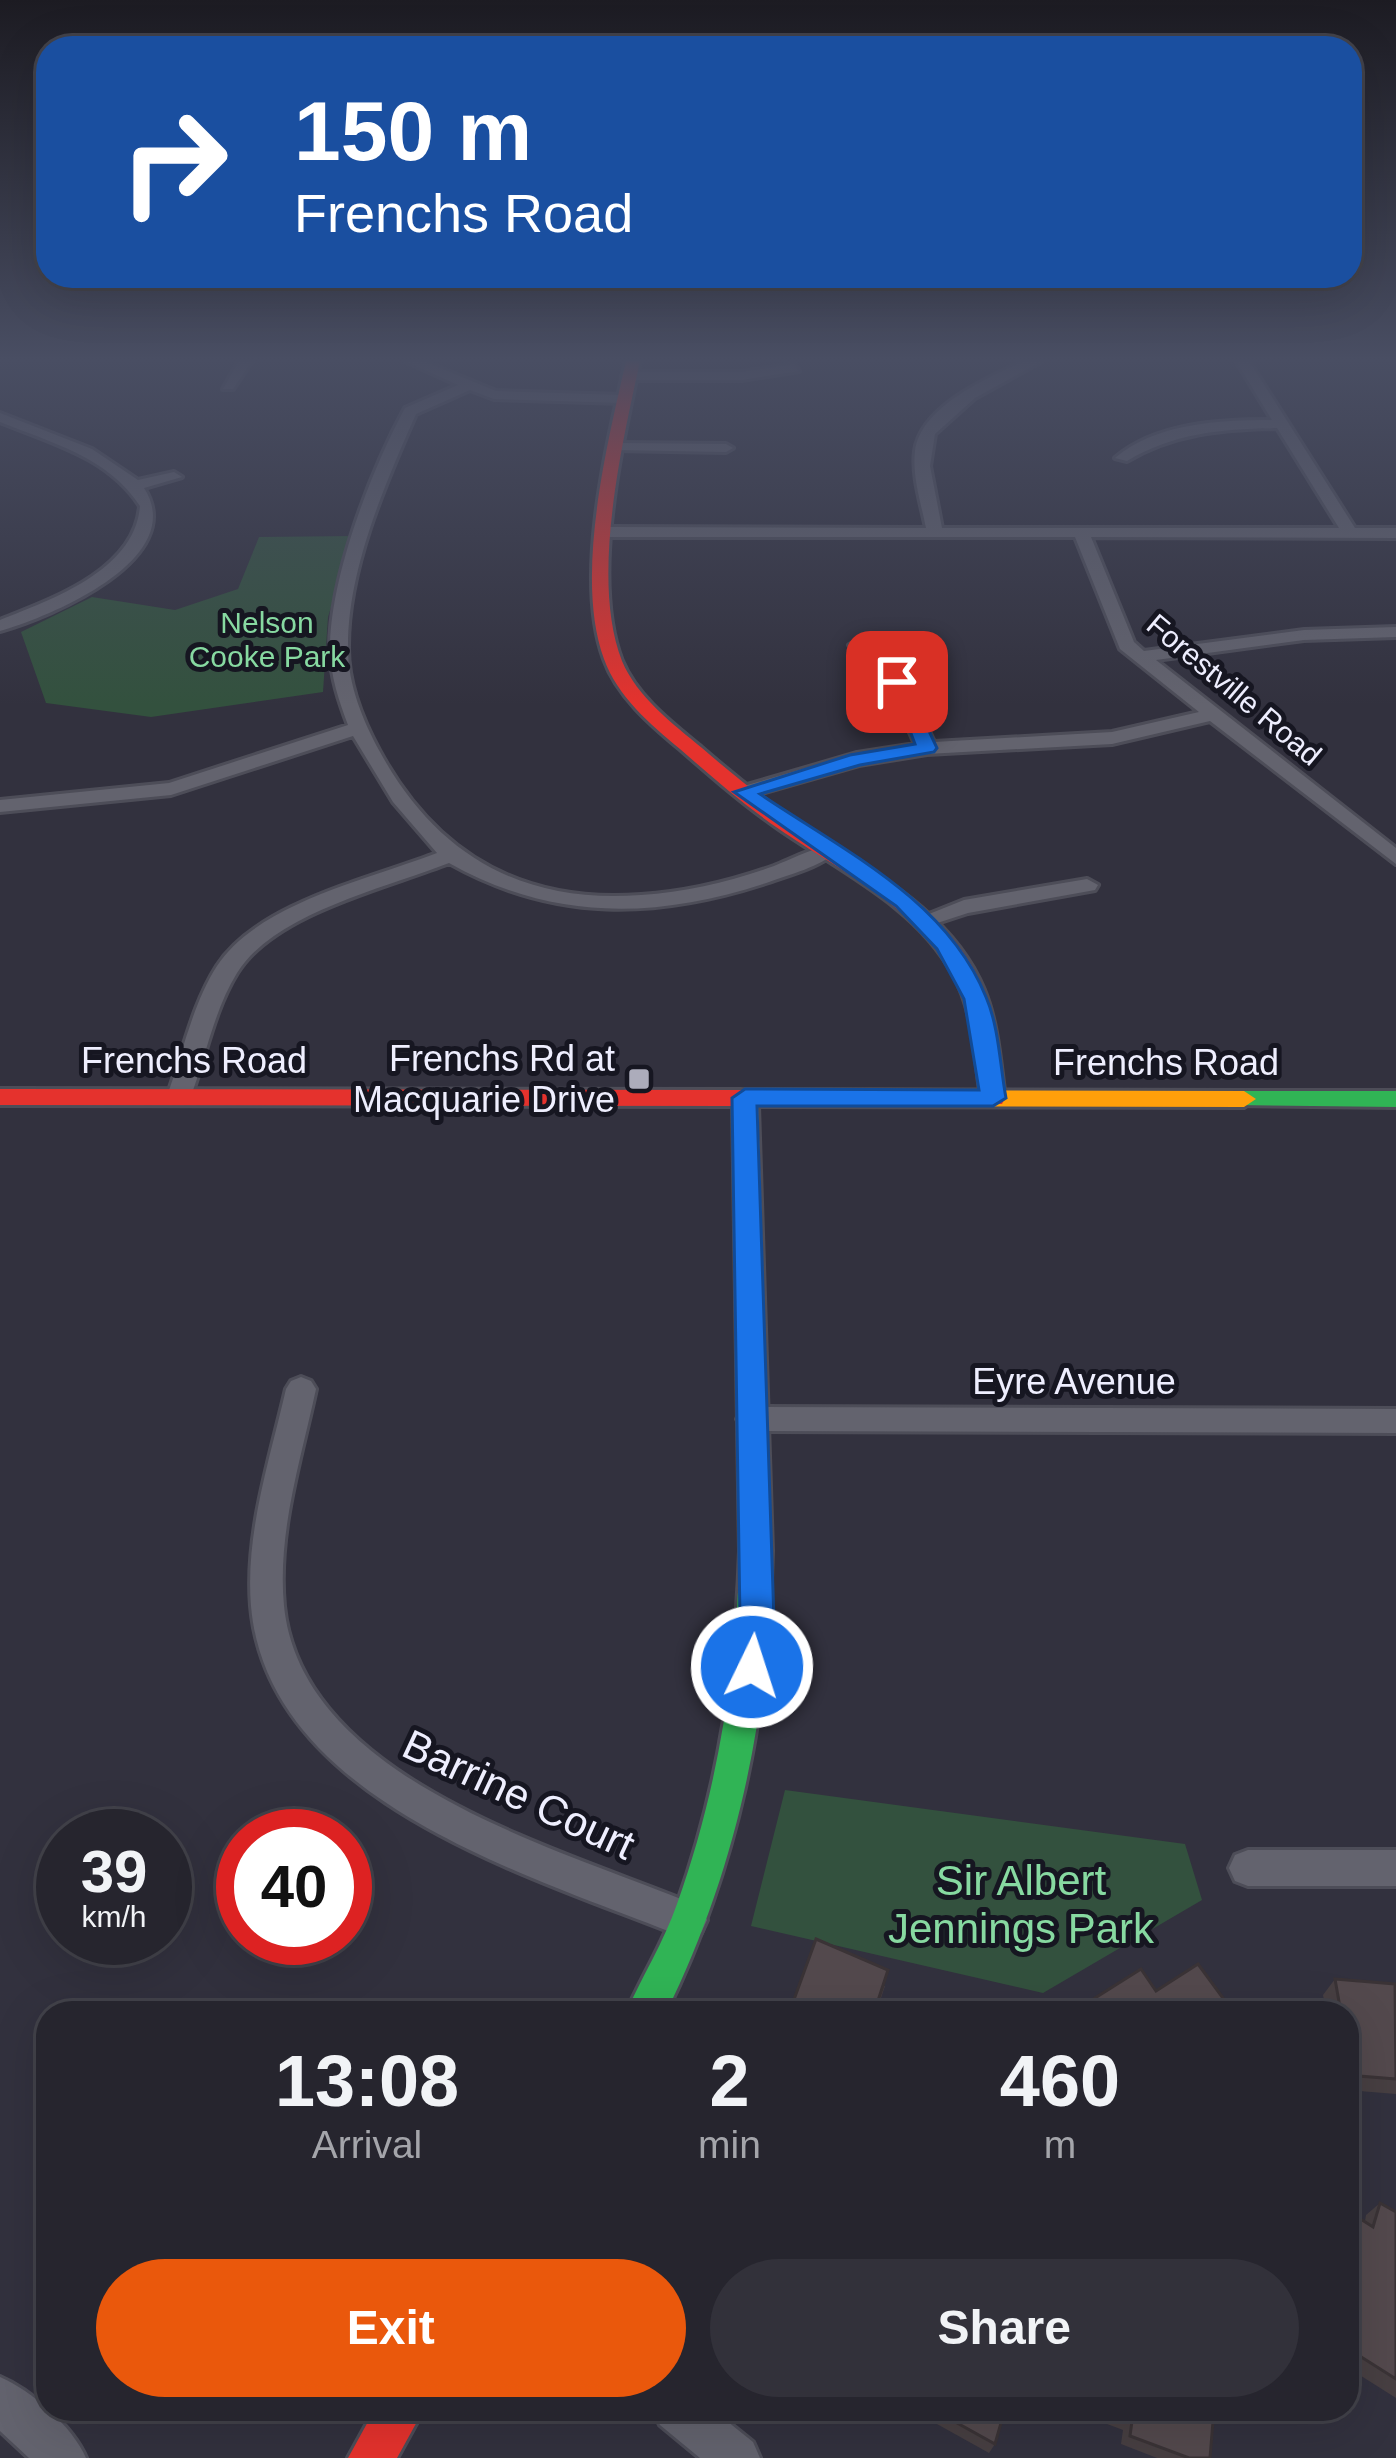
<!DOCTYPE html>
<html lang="en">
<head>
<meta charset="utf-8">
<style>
	:root { --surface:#26252e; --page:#32313a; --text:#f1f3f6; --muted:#a4a5aa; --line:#42424a; --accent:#ea580c }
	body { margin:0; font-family:Arial,sans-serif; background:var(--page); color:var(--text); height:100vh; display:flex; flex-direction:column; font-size:45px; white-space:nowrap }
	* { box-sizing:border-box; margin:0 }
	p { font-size:39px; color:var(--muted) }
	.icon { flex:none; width:66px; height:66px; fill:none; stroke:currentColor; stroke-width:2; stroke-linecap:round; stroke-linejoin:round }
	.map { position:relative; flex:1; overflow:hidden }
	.panel { position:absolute; left:36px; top:2001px; width:1323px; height:420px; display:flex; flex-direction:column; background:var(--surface); border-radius:36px; box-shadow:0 12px 48px #0002,0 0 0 3px var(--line) }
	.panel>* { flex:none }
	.banner { position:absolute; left:36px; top:36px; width:1326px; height:252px; border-radius:36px; box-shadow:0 12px 48px #0002,0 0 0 3px var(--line); background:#1a4fa0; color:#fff; overflow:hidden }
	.speed { position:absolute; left:36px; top:1809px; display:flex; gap:24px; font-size:60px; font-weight:700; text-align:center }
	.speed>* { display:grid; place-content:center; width:156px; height:156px; border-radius:50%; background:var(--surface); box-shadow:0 12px 48px #0002,0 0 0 3px var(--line); line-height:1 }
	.speed small { font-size:30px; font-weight:400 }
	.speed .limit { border:18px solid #d22; background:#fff; color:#111 }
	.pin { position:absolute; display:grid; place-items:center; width:102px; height:102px; color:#fff; margin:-51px; border-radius:24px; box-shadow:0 6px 18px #0006 }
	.me { position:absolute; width:132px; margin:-66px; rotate:4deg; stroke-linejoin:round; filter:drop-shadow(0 0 9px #0008) }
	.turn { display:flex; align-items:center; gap:42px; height:252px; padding:0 60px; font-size:54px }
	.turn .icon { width:156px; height:156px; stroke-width:2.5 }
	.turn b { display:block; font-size:84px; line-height:102px }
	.eta { display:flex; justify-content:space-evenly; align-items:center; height:204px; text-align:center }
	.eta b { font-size:72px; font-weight:800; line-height:84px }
	.button { display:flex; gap:24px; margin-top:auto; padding:24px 60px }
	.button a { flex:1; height:138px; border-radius:72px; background:var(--accent); color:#fff; font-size:48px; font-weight:800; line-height:138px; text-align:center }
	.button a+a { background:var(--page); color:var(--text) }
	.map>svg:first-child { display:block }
	.green { fill:#33513e }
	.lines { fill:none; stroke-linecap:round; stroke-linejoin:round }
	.street-casing { stroke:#4d4d58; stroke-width:6 }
	.fast-casing { stroke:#4d4d58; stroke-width:6 }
	.slow-casing { stroke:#4d4d58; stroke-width:6 }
	.jam-casing { stroke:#4d4d58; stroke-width:6 }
	.street { fill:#63636e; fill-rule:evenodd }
	.fast { fill:#30b455; fill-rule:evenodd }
	.slow { fill:#ff9f0a; fill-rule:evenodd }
	.jam { fill:#e5322d; fill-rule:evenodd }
	.wall { fill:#473f42 }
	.building { fill:#53494d; stroke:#3a3336; stroke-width:3 }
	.route { fill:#1a73e8; stroke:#114b97; stroke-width:3 }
	.poi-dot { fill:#acacbb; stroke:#161621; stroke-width:4.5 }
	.labels { text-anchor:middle; stroke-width:10; stroke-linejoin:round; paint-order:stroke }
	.far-park-label { font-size:30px; fill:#87d9a1; stroke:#161621 }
	.far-street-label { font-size:30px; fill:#eeeefe; stroke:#161621 }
	.poi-label { font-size:36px; fill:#eeeefe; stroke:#161621; text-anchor:end }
	.street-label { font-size:36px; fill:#eeeefe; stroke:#161621 }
	.near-street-label { font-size:42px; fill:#eeeefe; stroke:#161621 }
	.near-park-label { font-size:42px; fill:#87d9a1; stroke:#161621 }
</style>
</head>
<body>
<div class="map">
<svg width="1396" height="2458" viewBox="0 0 1396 2458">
	<rect width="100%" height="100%" fill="#32313e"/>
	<path class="green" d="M353,536L328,617L323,692L151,717L46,703L21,632L92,597L175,610L238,589L259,537Z
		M785,1790L1185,1844L1202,1900L1043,1993L751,1926Z"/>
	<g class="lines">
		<g class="street-casing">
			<path id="street" d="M239,361H252L233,389H223Z
				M405,361H423L496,391L623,395L630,399L623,403L494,399L470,390L416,414C385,484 347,570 348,649C348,685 363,721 380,752C437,856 523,904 641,895C687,892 732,881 774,866C791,859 807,851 825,846L836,852C819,867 791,874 769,882C657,919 554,922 449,863C386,888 274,913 237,973C214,1010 206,1056 191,1096L188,1102H170L167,1096C183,1053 192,1005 217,966C258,903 370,879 437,853L393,802L353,736L171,795L0,812V800L169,783L348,725C339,701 331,677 330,652C329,579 371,471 405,408L458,385Z
				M1024,361H1042L975,398L935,434L930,466L942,528H1339L1277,428C1223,429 1174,433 1127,461L1115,458C1156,423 1219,420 1272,420L1236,361H1249L1355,528H1396V538L1091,537L1134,642L1144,651L1304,630L1396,627V637L1304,640L1156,660L1396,848V864L1210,721L1112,744L927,754L859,765L751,796H737V788L857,753L915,744L889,684L849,645L858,640L904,678L934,742L1112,732L1199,712L1120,649L1075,537H610L602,532L610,527L926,528C921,503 912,476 915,451C921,406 988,378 1024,361Z
				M794,364L799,371L742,380H629L622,376L629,372H742Z
				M0,413L92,449L138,480L174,472L182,477L144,488C189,558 53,616 0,631V620C53,599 135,570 140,506C108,457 52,443 0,422Z
				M619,443L726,444L733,448L726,452L614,450L612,447Z
				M1087,879L1098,885L1095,890L968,913L925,927L914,920L964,900Z
				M301,1377L311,1381L316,1389C301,1459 277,1533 284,1606C302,1782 565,1850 701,1907L707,1920L701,1933L688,1939C536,1877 268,1803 251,1606C245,1533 270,1459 286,1389L291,1381Z
				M752,1407L1396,1409V1433L752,1431L741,1427L737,1419L741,1411Z
				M1248,1850H1396V1886H1248L1235,1881L1229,1868L1235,1855Z
				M0,2377C31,2390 73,2427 86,2458H29L0,2431Z
				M653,2409H712L753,2442L760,2458H700L660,2425Z"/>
		</g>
		<g class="fast-casing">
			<path id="fast" d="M1244,1091H1396V1107L1235,1105L1232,1099Z
				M756,1537L767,1541L772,1551C769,1714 738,1866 666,2013H626C642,1976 664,1942 677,1904C718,1790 736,1672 740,1551L745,1541Z"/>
		</g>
		<g class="slow-casing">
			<path id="slow" d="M745,1090L1244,1091L1256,1099L1244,1107L758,1106L772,1551L767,1561L756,1565L745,1561L740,1551L733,1104L729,1098L732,1092Z"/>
		</g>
		<g class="jam-casing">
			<path id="jam" d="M626,361H640C622,445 590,579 622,661C637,697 673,724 702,748C732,774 763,799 796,822C864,868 951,909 984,990C998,1024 1000,1062 1005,1098L1002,1104H984L981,1098C975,1057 974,1011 953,974C917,907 840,871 779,829C744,805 712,777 680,749C651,725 617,696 604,659C574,577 607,445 626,361Z
				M0,1089L741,1090L753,1098L741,1106L0,1105Z
				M375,2409H424L397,2458H348Z"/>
		</g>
		<use href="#street" class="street"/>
		<use href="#fast" class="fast"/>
		<use href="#slow" class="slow"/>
		<use href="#jam" class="jam"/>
	</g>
	<path class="wall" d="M1335,1979L1396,1990V2094L1347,2090V2013H1326L1323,1995Z
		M885,1986L876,2013H791L792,2005Z
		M1380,2203L1396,2212V2398L1347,2367V2228L1359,2218L1365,2221L1366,2215Z
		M910,2409H1005L995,2444L989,2453Z
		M1079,2409H1214L1210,2458H1157L1121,2444L1123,2430L1078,2413Z"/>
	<path class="building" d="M816,1939L888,1970L874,2013H810L792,2005Z
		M1198,1964L1234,2013H1078L1076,2010L1141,1969L1156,1991Z
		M1335,1979L1395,1984L1396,2079L1347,2075V2013H1341Z
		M1380,2203L1396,2212V2379L1347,2348V2255L1359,2218L1373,2227Z
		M932,2409H1005L995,2444Z
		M1100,2409H1214L1210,2458H1189L1130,2436L1132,2421Z"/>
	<linearGradient id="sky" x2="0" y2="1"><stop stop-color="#1c1b22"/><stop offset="0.51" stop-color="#494e63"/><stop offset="1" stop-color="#494e63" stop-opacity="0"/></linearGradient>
	<rect width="1396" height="705" fill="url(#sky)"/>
	<path class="route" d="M890,678L906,682L937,748L934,752L860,765L760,794C843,850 947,900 986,997C999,1027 1000,1066 1006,1098L993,1106H757L774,1621L764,1678L752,1682L740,1678L735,1667L740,1621L732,1098L745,1089L979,1090L964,999L937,949L896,906L734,792L850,755L915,744Z"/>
	<rect class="poi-dot" x="627" y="1067" width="24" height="24" rx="6"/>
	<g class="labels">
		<g class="far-park-label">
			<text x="267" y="633">Nelson<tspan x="267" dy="34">Cooke Park</tspan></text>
		</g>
		<g class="far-street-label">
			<text transform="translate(1234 690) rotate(40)" y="10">Forestville Road</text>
		</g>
		<g class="poi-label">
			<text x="615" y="1071">Frenchs Rd at<tspan x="615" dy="41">Macquarie Drive</tspan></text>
		</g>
		<g class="street-label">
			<text x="194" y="1073">Frenchs Road</text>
			<text x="1166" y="1075">Frenchs Road</text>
			<text x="1074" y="1394">Eyre Avenue</text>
		</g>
		<g class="near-street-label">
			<text transform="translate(519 1794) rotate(25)" y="15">Barrine Court</text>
		</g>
		<g class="near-park-label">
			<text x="1021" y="1895">Sir Albert<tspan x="1021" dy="48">Jennings Park</tspan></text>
		</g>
	</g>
</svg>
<div class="speed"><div>39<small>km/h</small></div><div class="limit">40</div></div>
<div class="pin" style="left:897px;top:682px;background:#d93025"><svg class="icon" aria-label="arrive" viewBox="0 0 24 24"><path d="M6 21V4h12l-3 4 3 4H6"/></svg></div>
<svg class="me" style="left:752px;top:1667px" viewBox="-20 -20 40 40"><circle r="17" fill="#1a73e8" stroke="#fff" stroke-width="3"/><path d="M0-11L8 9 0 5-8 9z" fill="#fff"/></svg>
<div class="banner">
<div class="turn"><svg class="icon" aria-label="right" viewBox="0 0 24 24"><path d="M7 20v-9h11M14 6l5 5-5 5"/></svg><div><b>150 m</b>Frenchs Road</div></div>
</div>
<section class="panel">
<div class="eta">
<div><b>13:08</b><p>Arrival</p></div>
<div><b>2</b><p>min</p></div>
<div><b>460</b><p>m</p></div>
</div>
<div class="button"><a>Exit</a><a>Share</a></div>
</section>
</div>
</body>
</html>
